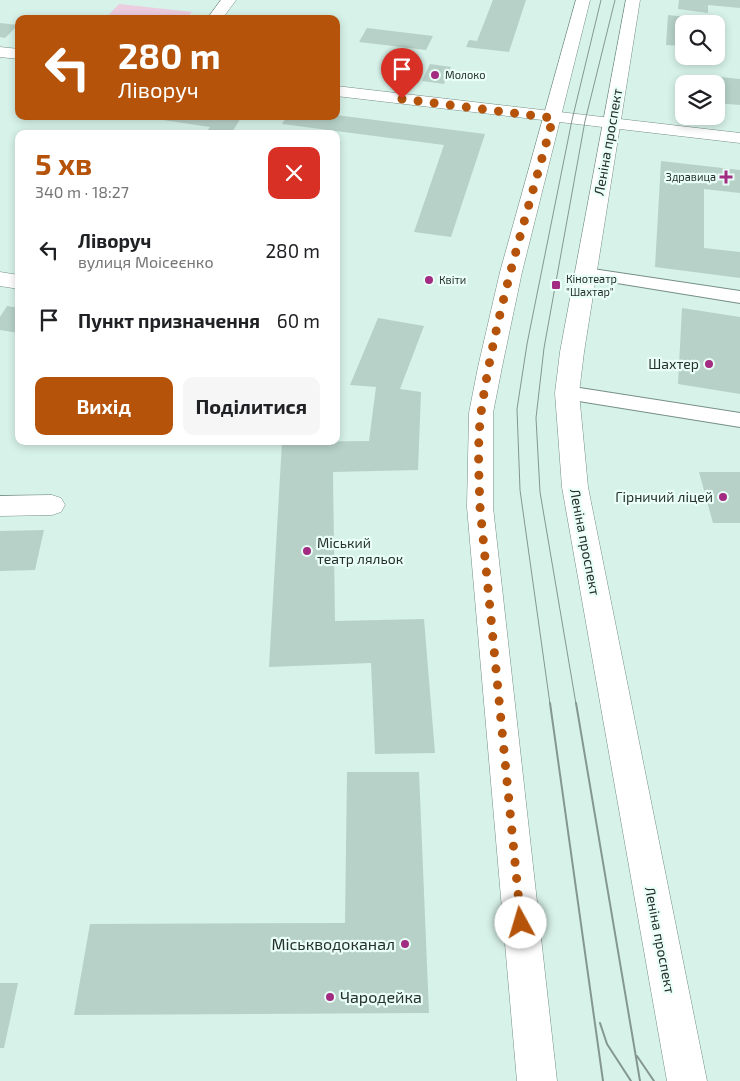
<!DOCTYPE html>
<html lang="uk">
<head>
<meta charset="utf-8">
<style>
	:root { --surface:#fff; --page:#f6f6f6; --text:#202124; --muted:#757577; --accent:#b45309 }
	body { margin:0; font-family:"Exo 2",sans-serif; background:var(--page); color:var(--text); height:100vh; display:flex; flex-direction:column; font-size:19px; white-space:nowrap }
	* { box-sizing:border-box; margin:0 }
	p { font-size:16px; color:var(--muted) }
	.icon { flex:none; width:28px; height:28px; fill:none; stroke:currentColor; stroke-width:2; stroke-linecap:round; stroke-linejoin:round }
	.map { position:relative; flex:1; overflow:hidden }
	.panel { position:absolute; left:15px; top:130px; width:325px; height:315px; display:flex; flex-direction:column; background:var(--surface); border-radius:10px; box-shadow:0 2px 8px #0003 }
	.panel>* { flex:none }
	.guide { position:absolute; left:15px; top:15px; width:325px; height:105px; border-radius:10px; box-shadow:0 2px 8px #0003; background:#b45309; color:#fff; overflow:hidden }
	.controls { position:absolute; left:675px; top:15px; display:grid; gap:10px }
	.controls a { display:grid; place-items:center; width:50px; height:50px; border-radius:10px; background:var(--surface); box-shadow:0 2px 8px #0003; font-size:25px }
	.pin { position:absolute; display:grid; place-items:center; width:42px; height:42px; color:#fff; margin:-51px -21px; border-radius:50% 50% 50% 0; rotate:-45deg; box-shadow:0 0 5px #0007 }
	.pin .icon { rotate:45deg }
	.me { position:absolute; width:55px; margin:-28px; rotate:354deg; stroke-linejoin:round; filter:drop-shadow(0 0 4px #0008) }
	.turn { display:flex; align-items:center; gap:18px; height:105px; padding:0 20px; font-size:22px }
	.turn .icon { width:65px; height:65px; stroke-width:2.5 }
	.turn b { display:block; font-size:35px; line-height:42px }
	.round { display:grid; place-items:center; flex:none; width:52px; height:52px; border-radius:10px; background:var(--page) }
	.head { display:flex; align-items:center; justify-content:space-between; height:85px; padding:0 20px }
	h1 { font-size:30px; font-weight:700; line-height:38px; color:var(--accent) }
	.button { display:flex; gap:10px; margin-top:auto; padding:10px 20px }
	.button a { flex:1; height:58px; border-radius:10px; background:var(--accent); color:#fff; font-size:20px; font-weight:700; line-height:58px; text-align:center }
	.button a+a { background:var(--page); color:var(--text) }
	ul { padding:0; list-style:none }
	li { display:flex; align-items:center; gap:15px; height:70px; padding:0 20px }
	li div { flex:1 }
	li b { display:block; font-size:19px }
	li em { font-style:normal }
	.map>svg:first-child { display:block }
	.green { fill:#ecccdf }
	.building { fill:#b7d1c8 }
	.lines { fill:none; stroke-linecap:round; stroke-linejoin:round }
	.pedestrian-casing { stroke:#768f87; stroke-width:2 }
	.minor-casing { stroke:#768f87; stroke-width:1 }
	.tertiary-casing { stroke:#768f87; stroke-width:1 }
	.secondary-casing { stroke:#768f87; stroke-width:1 }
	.pedestrian { fill:#fff; fill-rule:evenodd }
	.minor { fill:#fff; fill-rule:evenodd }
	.tertiary { fill:#fff; fill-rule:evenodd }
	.secondary { fill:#fff; fill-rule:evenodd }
	.tram-far1 { stroke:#849791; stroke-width:1 }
	.tram { stroke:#849791; stroke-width:2 }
	.route { stroke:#b45309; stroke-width:9; stroke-dasharray:0 16.2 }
	.poi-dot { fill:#a32b82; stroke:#e9fef6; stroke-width:2 }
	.labels { text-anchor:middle; stroke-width:4.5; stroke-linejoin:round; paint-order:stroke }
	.far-poi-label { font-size:11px; fill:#26302c; stroke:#e9fef6; text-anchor:start }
	.street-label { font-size:14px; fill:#26302c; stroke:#e9fef6 }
	.poi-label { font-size:14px; fill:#26302c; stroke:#e9fef6; text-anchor:end }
	.near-poi-label { font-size:16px; fill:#26302c; stroke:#e9fef6; text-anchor:end }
</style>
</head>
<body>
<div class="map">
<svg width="740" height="1081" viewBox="0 0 740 1081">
	<rect width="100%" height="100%" fill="#d7f2e9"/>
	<path class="green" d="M119,4L192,12L186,19H105Z"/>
	<path class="building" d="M493,0H526L509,52L466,47L469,40L477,41Z
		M679,0H740V8L708,5V13L678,9Z
		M243,15L265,18V19H241Z
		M668,15L696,18V24H684V46L666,45Z
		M0,23L18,25L5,38L0,37Z
		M367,28L433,36L426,50L359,42Z
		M430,64L451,67L444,84L422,81Z
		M712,76L740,79V105L716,103V84H712Z
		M336,115L485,134L451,237L414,232L444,145L282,124L287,116Z
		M136,116H242L231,134H205L210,127Z
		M661,161L740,170V193L704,189V248L740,252V278L655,267Z
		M7,306L19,308V333L0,330V317Z
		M682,308L740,317V394L678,384Z
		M378,318L424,326L400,389L421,392L418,470L333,472L335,621L424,619L435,753L375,754L371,663L269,667L282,442L369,441L376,387L350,385Z
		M699,472H740V523H713Z
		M44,530L35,570L0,571V531Z
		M347,772H419L429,1013L74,1015L90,924L345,923Z
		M0,983H18L4,1048H0Z"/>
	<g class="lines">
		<g class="pedestrian-casing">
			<path id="pedestrian" d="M586,268L740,291V303L580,277L577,273L580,269Z
				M567,386L740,413V427L560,398L557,393L560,388Z"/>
		</g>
		<g class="minor-casing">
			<path id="minor" d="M221,0H236L222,19H207Z
				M0,272L19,275V289L0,286Z
				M52,495L61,498L65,505L61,512L52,515L0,516V496Z"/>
		</g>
		<g class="tertiary-casing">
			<path id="tertiary" d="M0,47L19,49V59L0,57Z
				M336,86L740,133V143L336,96Z"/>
		</g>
		<g class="secondary-casing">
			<path id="secondary" d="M576,0H590L522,272L502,367L493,413V507L557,1081H517L467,507L469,413L478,367L500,272Z
				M626,0H640L584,352L579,393L588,487L707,1081H667L562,487L555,393L560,352Z"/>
		</g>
		<use href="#pedestrian" class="pedestrian"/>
		<use href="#minor" class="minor"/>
		<use href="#tertiary" class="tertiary"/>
		<use href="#secondary" class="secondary"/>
		<path class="tram-far1" d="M550,704L520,490L517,409L527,344L572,120L601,0
			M576,704L540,492L536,418L544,348L585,121L615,0"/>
		<path class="tram" d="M550,703L603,1081
			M576,703L640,1081
			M600,1023L607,1044L631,1081
			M637,1056L654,1081"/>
	</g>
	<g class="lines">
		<path class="route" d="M402,99L553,118C527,215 495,313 481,413C477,444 479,476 480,507L521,923"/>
	</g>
	<g class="poi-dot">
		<circle cx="435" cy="75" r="5"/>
		<path d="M723.5 169.5h5v5h5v5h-5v5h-5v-5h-5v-5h5z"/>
		<circle cx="429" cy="280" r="5"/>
		<rect x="551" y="280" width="10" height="10" rx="2.5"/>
		<circle cx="709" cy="364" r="5"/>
		<circle cx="723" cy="497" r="5"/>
		<circle cx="307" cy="551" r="5"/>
		<circle cx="405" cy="944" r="5"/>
		<circle cx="330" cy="997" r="5"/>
	</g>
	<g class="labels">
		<g class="far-poi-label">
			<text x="445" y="79">Молоко</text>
			<text x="716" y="181" text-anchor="end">Здравица</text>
			<text x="566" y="283">Кінотеатр<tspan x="566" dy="13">"Шахтар"</tspan></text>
			<text x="439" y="284">Квіти</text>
		</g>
		<g class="street-label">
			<text transform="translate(608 142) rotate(-80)" y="5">Леніна проспект</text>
			<text transform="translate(585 542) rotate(79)" y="5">Леніна проспект</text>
			<text transform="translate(660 940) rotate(79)" y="5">Леніна проспект</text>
		</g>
		<g class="poi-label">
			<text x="699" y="369">Шахтер</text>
			<text x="713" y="502">Гірничий ліцей</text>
			<text x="317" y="548" text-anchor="start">Міський<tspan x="317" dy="16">театр ляльок</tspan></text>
		</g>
		<g class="near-poi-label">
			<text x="395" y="950">Міськводоканал</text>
			<text x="340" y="1003" text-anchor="start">Чародейка</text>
		</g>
	</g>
</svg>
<div class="controls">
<a><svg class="icon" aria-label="search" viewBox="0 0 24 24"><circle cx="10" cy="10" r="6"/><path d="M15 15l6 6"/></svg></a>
<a><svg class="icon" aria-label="layers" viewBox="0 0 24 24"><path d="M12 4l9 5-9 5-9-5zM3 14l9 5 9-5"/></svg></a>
</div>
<div class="pin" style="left:402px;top:99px;background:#d93025"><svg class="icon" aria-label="arrive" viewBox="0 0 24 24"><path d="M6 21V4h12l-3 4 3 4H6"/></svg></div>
<svg class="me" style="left:521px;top:923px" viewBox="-20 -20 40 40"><circle r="19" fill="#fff"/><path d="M0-13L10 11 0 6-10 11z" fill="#b45309"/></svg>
<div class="guide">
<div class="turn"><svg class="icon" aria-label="left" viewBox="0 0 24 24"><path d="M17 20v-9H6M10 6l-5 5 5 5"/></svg><div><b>280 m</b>Ліворуч</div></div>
</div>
<section class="panel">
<div class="head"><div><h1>5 хв</h1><p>340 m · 18:27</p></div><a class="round" style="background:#d93025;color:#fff"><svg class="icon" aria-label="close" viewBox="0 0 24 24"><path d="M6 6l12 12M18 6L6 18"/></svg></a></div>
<ul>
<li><svg class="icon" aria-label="left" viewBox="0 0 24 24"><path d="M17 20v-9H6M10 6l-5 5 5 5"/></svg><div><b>Ліворуч</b><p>вулиця Моісеєнко</p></div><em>280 m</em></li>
<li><svg class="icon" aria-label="arrive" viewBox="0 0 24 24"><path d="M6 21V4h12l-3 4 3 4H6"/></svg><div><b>Пункт призначення</b></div><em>60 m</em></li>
</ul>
<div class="button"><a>Вихід</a><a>Поділитися</a></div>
</section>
</div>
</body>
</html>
